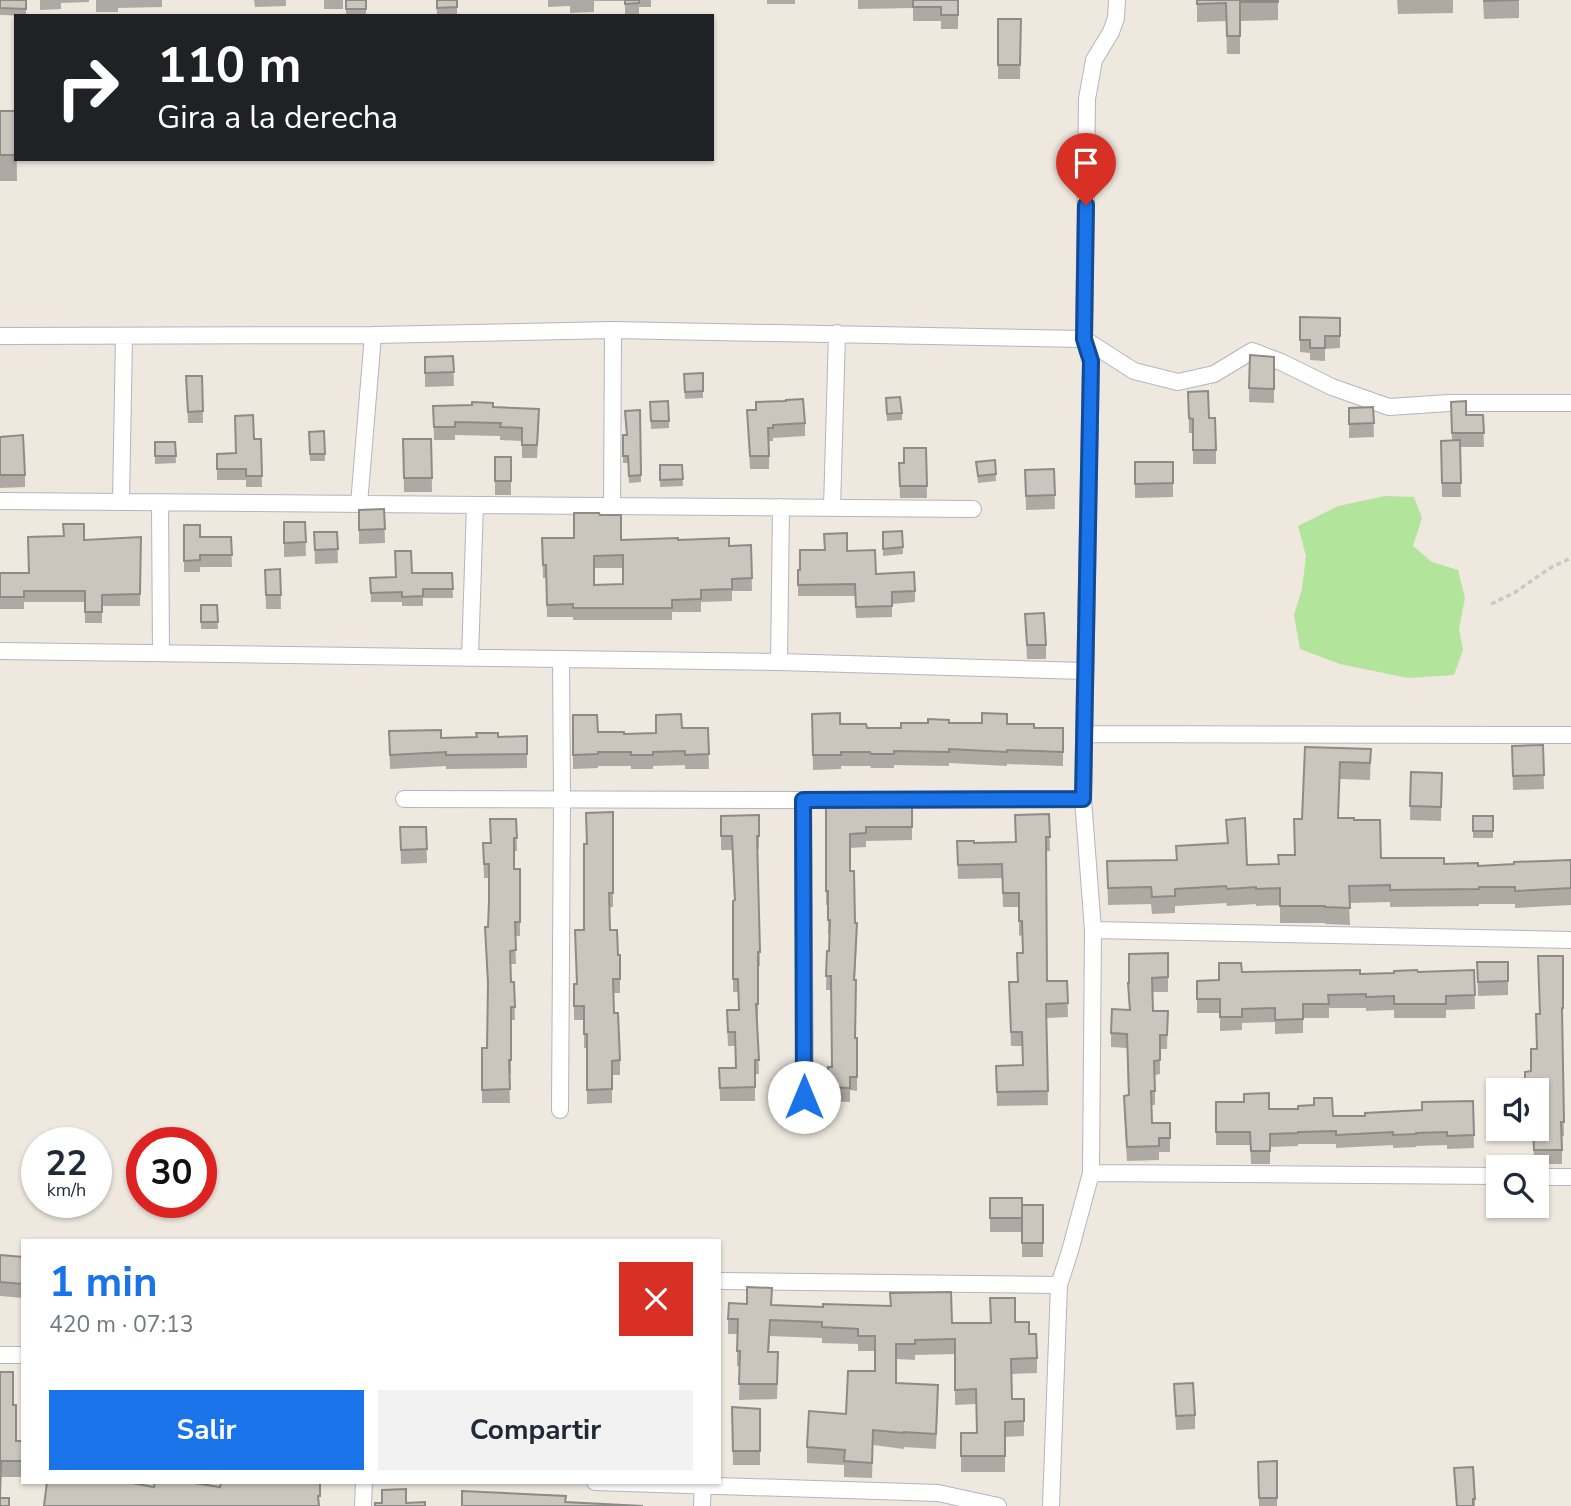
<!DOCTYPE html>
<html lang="es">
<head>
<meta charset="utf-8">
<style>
	:root { --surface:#fff; --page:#f2f2f3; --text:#1f2937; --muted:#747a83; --accent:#1a73e8 }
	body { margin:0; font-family:"Nunito Sans",sans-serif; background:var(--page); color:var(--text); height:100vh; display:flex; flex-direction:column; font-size:26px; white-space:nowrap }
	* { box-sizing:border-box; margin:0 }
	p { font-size:23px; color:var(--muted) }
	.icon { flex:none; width:38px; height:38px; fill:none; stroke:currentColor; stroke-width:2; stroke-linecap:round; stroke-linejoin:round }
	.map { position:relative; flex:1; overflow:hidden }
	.side { position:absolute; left:21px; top:1239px; width:700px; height:245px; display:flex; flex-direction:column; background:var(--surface); border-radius:0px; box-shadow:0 2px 5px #0004 }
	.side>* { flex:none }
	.hud { position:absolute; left:14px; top:14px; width:700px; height:147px; border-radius:0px; box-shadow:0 2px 5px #0004; background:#202124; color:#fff; overflow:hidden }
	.controls { position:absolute; left:1486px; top:1078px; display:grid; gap:14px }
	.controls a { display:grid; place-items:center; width:63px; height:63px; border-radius:0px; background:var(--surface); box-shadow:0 2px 5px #0004; font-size:35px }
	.speed { position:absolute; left:21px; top:1127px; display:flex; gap:14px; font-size:35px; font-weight:700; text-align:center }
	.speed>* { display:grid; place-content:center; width:91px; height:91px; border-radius:50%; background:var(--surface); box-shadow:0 2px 5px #0004; line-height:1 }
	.speed small { font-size:18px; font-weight:400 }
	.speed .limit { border:10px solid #d22; background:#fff; color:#111 }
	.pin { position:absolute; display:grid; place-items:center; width:60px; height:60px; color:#fff; margin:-72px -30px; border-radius:50% 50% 50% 0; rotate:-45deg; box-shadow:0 0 7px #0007 }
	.pin .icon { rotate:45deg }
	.me { position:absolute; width:77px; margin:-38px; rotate:0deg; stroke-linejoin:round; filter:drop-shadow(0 0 5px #0008) }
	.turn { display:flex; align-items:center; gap:24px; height:147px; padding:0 28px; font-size:32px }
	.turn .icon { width:91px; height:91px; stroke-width:2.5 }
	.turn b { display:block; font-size:49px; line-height:60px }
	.round { display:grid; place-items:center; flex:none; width:74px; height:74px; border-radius:0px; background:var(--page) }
	.overview { display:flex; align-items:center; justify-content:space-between; height:119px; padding:0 28px }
	h1 { font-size:42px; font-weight:700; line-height:52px; color:var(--accent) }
	.cta { display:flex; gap:14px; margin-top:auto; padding:14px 28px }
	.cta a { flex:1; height:80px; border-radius:0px; background:var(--accent); color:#fff; font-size:28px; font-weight:700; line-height:80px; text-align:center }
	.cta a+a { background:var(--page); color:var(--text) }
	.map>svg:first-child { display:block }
	.green { fill:#b2e49c }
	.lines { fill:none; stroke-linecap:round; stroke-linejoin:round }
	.minor-casing { stroke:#b3b5c0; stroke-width:18 }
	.path { stroke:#c8c8c8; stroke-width:3.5; stroke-dasharray:5 3.5; stroke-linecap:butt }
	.minor { stroke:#fff; stroke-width:16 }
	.wall { fill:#aeaaa3; fill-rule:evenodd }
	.building { fill:#cac6be; stroke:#8d8b85; stroke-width:2; fill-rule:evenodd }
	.route-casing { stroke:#114b97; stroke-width:18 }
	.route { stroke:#1a73e8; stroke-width:12 }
</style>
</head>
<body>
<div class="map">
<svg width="1571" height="1506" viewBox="0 0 1571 1506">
	<rect width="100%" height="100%" fill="#eee8df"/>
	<path class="green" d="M1385,496L1414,497L1422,518L1413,546L1432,562L1458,570L1465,598L1459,629L1463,650L1454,675L1408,678L1340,664L1300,649L1294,615L1302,589L1306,556L1298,526L1338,506Z"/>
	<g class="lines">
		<g class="minor-casing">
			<path id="minor" d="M0,336L373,335L613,330L1084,339L1134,371L1178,382L1214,374L1252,351L1281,362L1332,387L1389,407L1449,403H1571
				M0,501L973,509
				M121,502L124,336
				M160,503L161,653
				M359,504L373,335
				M612,506L613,330
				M832,508L837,333
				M0,651L779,662L1084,671
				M470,658L475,505
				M779,662L781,507
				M1084,734L1571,735
				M404,799L803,800L1083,799
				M803,800L805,1097
				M1093,930L1571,940
				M560,1110L562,799L561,659
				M1091,1173L1498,1176
				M1536,1177H1571
				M719,1281L1059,1285
				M0,1355H23
				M595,1482L938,1493L998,1506
				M363,1506L364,1482
				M702,1506L703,1482
				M1051,1506L1059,1285L1070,1251L1091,1173L1093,930L1083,799L1091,361L1084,339L1087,99L1094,60L1111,32L1116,18L1117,0"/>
		</g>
		<path class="path" d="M1491,604L1514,593L1550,568L1571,558"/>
		<use href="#minor" class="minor"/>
	</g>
	<path class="wall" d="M0,0H26V16L0,15Z
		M40,0H89V2L61,3V9L40,10Z
		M96,0H162V7L118,8V12H96Z
		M254,0H286V6L255,7Z
		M324,0H343V9H324Z
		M346,0H366V16H346Z
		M436,0H457V15H437Z
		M548,0H651V7H639V16H625V1H594V12L570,13V6L548,7Z
		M767,0H795V4H767Z
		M858,0H958V29H941V21H913V8L858,9Z
		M1197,0H1278V20L1240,21V54H1227L1226,21L1197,22Z
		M1397,0H1453V13L1398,14Z
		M1483,0H1519V18L1484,19Z
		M998,19H1021L1020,79H998Z
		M0,111H16L17,181H0Z
		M1300,317L1340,318V348L1325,349V361L1310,360V353L1300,352Z
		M1250,355L1274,357V403L1249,402Z
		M453,356L454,386L425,387V357Z
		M703,373V398L685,399L684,374Z
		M186,376H202L203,423H188Z
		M1188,392L1216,450V464H1193V433H1189Z
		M886,398L902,413V420L887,421Z
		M786,401L805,423V436L773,438V441H769V469H750L747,410H756Z
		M650,402L669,421V428L651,429Z
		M1451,402L1466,415H1483L1484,447H1460L1461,497H1442L1441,441H1452Z
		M433,406L493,407L539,422L537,458H522V441L500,440V436L455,435V440H434Z
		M1373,407L1374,437L1349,438V408Z
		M640,410L641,482L629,483L628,463H623V435H626Z
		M324,431L325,461H310L309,432Z
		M0,437L25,475V487L0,488Z
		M254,439H261L262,487H246V480H217V454L236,453Z
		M403,439H431L432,492H404Z
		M155,442H175L176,463L155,464Z
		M926,448L927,498H900L899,463H904Z
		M495,457H511V495H495Z
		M995,460L996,481L978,483L976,462Z
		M1135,462H1173V497L1135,498Z
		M660,465H682L683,486L660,487Z
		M1054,469L1055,509L1026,510L1025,470Z
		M384,509L385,543L359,544V510Z
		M600,515L621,540H678L729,546L751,545L752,591H732V601L701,602V612H672V620H573V617H547L546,578H543L542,538H574ZM594,568H623V584L594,585Z
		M284,522H305L306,556L284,557Z
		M184,525L200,537H231L232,567H200V572H184Z
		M902,531L903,554L883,556V532Z
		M314,532H337L338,563L315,564Z
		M141,537L140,606H102V623H85V602H24V609H0V573H29L84,540Z
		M847,551L876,574L915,591V602L892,604V617L856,618L855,596H798V570Z
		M280,569L281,609H266L265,570Z
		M412,573H452L453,598H423V606H402V602H371L370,578L395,577Z
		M201,605H217L218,629H201Z
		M1025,614L1046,645V659H1027Z
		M812,714L840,724L867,728H901L949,723L1007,724L1034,728H1063V766L1007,764V766L949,763V766L894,765V768H871L870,766H841V769L813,770Z
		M573,715L598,732L624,734L656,733L682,728H708L709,769H685V765L653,766V769H631V766H598V768L573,769Z
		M389,731L441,738L527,736V768L446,769V766L390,769Z
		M1543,745L1544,789L1513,790L1512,746Z
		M1305,747L1371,749L1370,780L1340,779L1338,818L1354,820L1381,858L1444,864L1478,866L1571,860V905L1515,908V904H1479V906L1390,907V902L1349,903L1350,925L1325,924V923H1280V905L1256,906V904L1227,906L1226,903L1175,906V913L1152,914L1151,904L1108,905L1107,861L1176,860V846L1227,843L1226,820L1247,865L1279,864L1294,855V819H1302Z
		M1411,772L1442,773L1441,821L1410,820Z
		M912,804V840L866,841V847L850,848V871L857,937L855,980V1038H857V1091L850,1090V1102L828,1101V1067H832L831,990H826L827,951H829L830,934H828V905H826V807Z
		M613,812V907H609L610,930L618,955H620V993H614V1013L620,1060V1075H612V1103L587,1104V1048H584V1020H574V984H577L575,930H584L586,844Z
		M1049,814L1050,851H1046L1047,981H1067L1068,1017L1046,1018L1048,1105L997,1106L996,1066L1023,1065L1022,1046H1011L1009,996V982H1018L1022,953V935L1019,936V907H1003L1002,878L958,879L957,841L974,843L1016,842Z
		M759,815V849H757L760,966H758V1018H757L759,1074H755V1101H720L719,1068H735V1046H728L727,1024L738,1010V992H733V926L734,900L732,850H721V816Z
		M1473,816H1493V838H1473Z
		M516,819L517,851H514V869H520V936H515L516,964H510L511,982H514L515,1020H511V1074H509L510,1103H482V1048H487L488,995L485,927H488L489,878H484L483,843H490Z
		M400,827H426L427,863L401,864Z
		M1168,953V992H1152L1153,1011H1168L1167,1049H1160V1074L1155,1075V1105H1152V1123H1170V1152H1159V1160L1127,1161L1124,1110V1096L1128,1095L1127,1048L1111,1047V1033L1129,1010L1128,983Z
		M1538,956H1563V1022H1562L1564,1136H1562V1164H1534L1533,1129L1537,1126L1536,1090L1531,1071L1537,1049L1540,1014Z
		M1477,962H1508V995L1478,996Z
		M1474,970L1475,1009L1446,1010V1018H1394V1010L1366,1011V1008H1329V1018H1303V1033L1275,1034V1022L1242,1023V1030L1220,1031V1013H1197V981L1219,980L1242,972L1360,974Z
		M1473,1101L1474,1148L1447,1149V1145L1416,1146V1147L1393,1148V1145L1336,1148V1144H1298V1146L1270,1147V1164H1251L1250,1145H1216V1102L1333,1116H1365L1422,1110Z
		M990,1198H1022V1221L1043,1205V1257H1022V1232H990Z
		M0,1255L23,1257V1298L0,1296Z
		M772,1305L952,1323L1015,1322L1029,1334L1037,1358V1373L1011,1374L1012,1399H1024V1436L1005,1437V1472H961V1433H977L976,1404L955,1405V1354L915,1355V1360L896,1359V1383L938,1400L936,1449L904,1447V1449L873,1445L872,1478L844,1477V1465L807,1463V1447L846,1414L875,1371V1351H858V1344L822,1343V1338L770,1336L769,1352L778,1368L777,1399L739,1400L740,1366H737V1334H728V1319Z
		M0,1372L13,1405L16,1441H23V1477H1L0,1506Z
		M1174,1384L1195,1415V1429L1176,1430Z
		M732,1407L760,1409V1465H733Z
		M1277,1461V1506H1259L1258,1462Z
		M1454,1468L1475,1499V1506H1456Z"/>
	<path class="building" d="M0,0H26V9L0,8Z
		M346,0H366V9H346Z
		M437,0H457V7L437,8Z
		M625,0H639V3L625,4Z
		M913,0H958V15H941V7H913Z
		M1197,0H1278V2H1240V36H1227L1226,3L1197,4Z
		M1484,0H1519L1484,1Z
		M998,19H1021L1020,65H998Z
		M0,111H16V155H0Z
		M1300,317L1340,318V336H1325V348H1310V340H1300Z
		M1250,355L1274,357V389L1249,388Z
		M453,356L454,372L425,373V357Z
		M703,373V391L685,392L684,374Z
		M186,376H202L203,411L188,412Z
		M1208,391L1209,418H1215L1216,450H1193V419L1189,418L1188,392Z
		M900,397L902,413L887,414L886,398Z
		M803,399L805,423L773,425V428H768L769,456H750L747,410H756V402L786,401V400Z
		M668,401L669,421H651L650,402Z
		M1466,401V415H1483L1484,433H1452L1451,402Z
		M472,402L493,403V407L539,409L537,445H522V428L500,427L501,423L455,422V427H434L433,406L472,405Z
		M1373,407L1374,423L1349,424V408Z
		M640,410L641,475L629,476L628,456H623V435H627L625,411Z
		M253,415L254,439H261L262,476H246V469H217V454L236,453L235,416Z
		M324,431L325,454H310L309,432Z
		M23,435L25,475H0V437Z
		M403,439H431L432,478H404Z
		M1460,440L1461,483H1442L1441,441Z
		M155,442H175L176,456H155Z
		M904,448H926L927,486H900L899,463H904Z
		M495,457H511V481H495Z
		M995,460L996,474L978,476L976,462Z
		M1135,462H1173V483L1135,484Z
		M660,465H682L683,479L660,480Z
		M1054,469L1055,495L1026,496L1025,470Z
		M384,509L385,529L359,530V510Z
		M574,513H599L600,515H621V540L678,538V540L729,538V546L751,545L752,578L732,579V589L701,590V599L672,600V608H573V604L547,605L546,565H543L542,538H574ZM623,555V584L594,585V556Z
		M284,522H305L306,542L284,543Z
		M63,524H84V540L141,537L140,594L102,595V612H85V591H24V597H0V573H29L28,537L64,536Z
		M184,525H200V537H231L232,555H200V560L184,561Z
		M902,531L903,547L883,549V532Z
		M314,532H337L338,549L315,550Z
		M847,533V551L875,550L876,574L914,572L915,591L892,592V606L856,607L855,584L798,585V570H800V550H825L824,534Z
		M395,551H411L412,573H452L453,589H423V596L402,597V592L371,593L370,578L396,577Z
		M280,569L281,595H266L265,570Z
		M201,605H217L218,622H201Z
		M1044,613L1046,645H1027L1025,614Z
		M840,713V724H866L867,728H901V723H928V719L949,720V723H982V713L1007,714V724H1034V728H1063V752L1007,750V752L949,749V752L894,751V754H871L870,752H841V755H813L812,714Z
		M681,714L682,728H708L709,754L685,755V751L653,752V755H631V752H598V754L573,755V715H597L598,732H624V734L656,733V715Z
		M441,730V738L477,737L476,733H498V737L527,736V754L446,755V752L390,755L389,731Z
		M1543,745L1544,775L1513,776L1512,746Z
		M1305,747L1371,749L1370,763L1340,762L1338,818H1354V820H1380L1381,858H1444V864L1478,863V866L1514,864V862L1571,860V888L1515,891V887H1479V889L1390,890V885L1349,886L1350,908L1325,907V906H1280V888L1256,889V887L1227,889L1226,886L1175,889V896L1152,897L1151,887L1108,888L1107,861L1177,860L1176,846L1228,843L1226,820L1245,818L1247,865L1279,864L1278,855H1295L1294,819H1302Z
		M1411,772L1442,773L1441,807L1410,806Z
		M912,804V827H866V833L850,834V871H854L855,923H857L854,980H856L855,1038H857V1077H850V1088L828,1087V1067H832L831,976H826L827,951H829L830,920H828V891H826V807Z
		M613,812V893H609L610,930H617L618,955H620V979H613L614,1013H618L620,1060L612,1061V1089L587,1090V1034H584V1006H574V984H577L575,930H584V844H587L586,813Z
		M1049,814L1050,837H1046L1047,981H1067L1068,1003L1046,1004L1048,1091L997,1092L996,1066L1023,1065L1022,1032H1011L1009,982H1018L1017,953H1023L1022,921H1019V893H1003L1002,864L958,865L957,841H974V843L1016,842L1015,815Z
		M759,815V836H757L760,952H758V1004H756L759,1060H755V1087L720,1088L719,1068H736L735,1032H728L727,1010H739L738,979H733V901L735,900L732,836H721V816Z
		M1473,816H1493V831H1473Z
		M490,819H516L517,838H514V869H520V922H515L516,950L510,951L511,982H514L515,1007H511V1060H509L510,1089L482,1090V1048H487L488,983L485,927H488L489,901V864H484L483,843H491Z
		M400,827H426L427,849L401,850Z
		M1168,953V977L1152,978L1153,1011H1168L1167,1035H1160V1060L1154,1061L1155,1091H1151L1152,1123H1170V1138H1159V1146L1127,1147L1124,1096L1129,1095L1127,1034L1111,1033L1112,1009L1130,1010L1128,983H1129V954Z
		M1538,956H1563V1008H1562L1564,1122H1561L1562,1150H1534L1533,1129H1536L1537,1126L1536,1090H1525V1072L1531,1071V1049H1537L1536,1014H1540Z
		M1477,962H1508V981L1478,982Z
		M1219,963H1241L1242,972L1360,970V974L1394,973V971L1417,970L1418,972L1474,970L1475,995L1446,996V1004H1394V996L1366,997V994L1328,995L1329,1004H1303V1019L1275,1020V1008L1242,1009V1017H1220V999H1197V981L1219,980Z
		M1269,1093V1109H1298V1106L1314,1105V1098H1332L1333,1116H1365V1113L1422,1110V1102L1473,1101L1474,1135L1447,1136V1132L1416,1133V1134L1393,1135V1132L1336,1135V1131L1298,1132V1133L1270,1134V1151H1251L1250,1132H1216V1102H1244V1094Z
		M990,1198H1022V1218H990Z
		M1022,1205H1043V1243H1022Z
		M0,1255L23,1257V1284L0,1282Z
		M747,1287L772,1288L771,1305L823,1307V1304L891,1306L890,1293L951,1292L952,1323H991L990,1298H1015V1322H1029V1334H1036L1037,1358L1011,1359L1012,1399H1024V1421L1005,1422V1456H961V1433H977L976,1389L955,1390V1339L915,1340V1344H896V1383L938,1385L936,1434L904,1432V1433L873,1430L872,1463L844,1461L845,1450L807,1447L809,1411L846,1414L848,1371H875V1336H858V1329L822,1327V1322L770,1320L768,1352H778L777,1384H739L740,1351H737L738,1319H728L729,1303L747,1304Z
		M0,1372H13V1405H16V1441H23V1461H1L0,1498H9V1506H0Z
		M1193,1383L1195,1415L1176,1416L1174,1384Z
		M732,1407L760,1409V1451H733Z
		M1277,1461V1498H1259L1258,1462Z
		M1473,1467L1475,1499H1473V1506H1457L1454,1468Z
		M47,1482H127L154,1487L155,1482H188L220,1487L221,1482H320V1496H318L319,1506H44Z
		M406,1489V1503L425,1502V1506H375V1503H382V1490Z
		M462,1491L566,1496L565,1502L643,1506H462Z"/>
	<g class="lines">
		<g class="route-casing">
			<path id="route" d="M804,1097L803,800L1083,799L1091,361L1084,339L1086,205"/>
		</g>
		<use href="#route" class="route"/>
	</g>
</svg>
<div class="controls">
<a><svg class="icon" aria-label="sound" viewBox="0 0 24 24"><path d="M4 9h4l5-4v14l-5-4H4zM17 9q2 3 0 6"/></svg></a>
<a><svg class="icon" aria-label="search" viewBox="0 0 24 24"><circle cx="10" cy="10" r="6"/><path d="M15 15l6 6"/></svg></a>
</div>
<div class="speed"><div>22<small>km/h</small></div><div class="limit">30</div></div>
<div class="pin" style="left:1086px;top:205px;background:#d93025"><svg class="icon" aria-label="arrive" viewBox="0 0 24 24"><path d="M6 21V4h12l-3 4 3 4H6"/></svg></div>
<svg class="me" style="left:804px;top:1097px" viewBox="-20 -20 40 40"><circle r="19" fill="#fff"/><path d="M0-13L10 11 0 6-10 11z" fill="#1a73e8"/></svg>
<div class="hud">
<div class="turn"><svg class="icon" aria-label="right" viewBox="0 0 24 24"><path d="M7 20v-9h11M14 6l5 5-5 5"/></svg><div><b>110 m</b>Gira a la derecha</div></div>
</div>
<section class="side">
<div class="overview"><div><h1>1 min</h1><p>420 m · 07:13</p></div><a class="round" style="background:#d93025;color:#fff"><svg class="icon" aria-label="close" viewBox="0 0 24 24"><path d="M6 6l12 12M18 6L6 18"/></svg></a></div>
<div class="cta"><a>Salir</a><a>Compartir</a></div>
</section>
</div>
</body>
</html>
